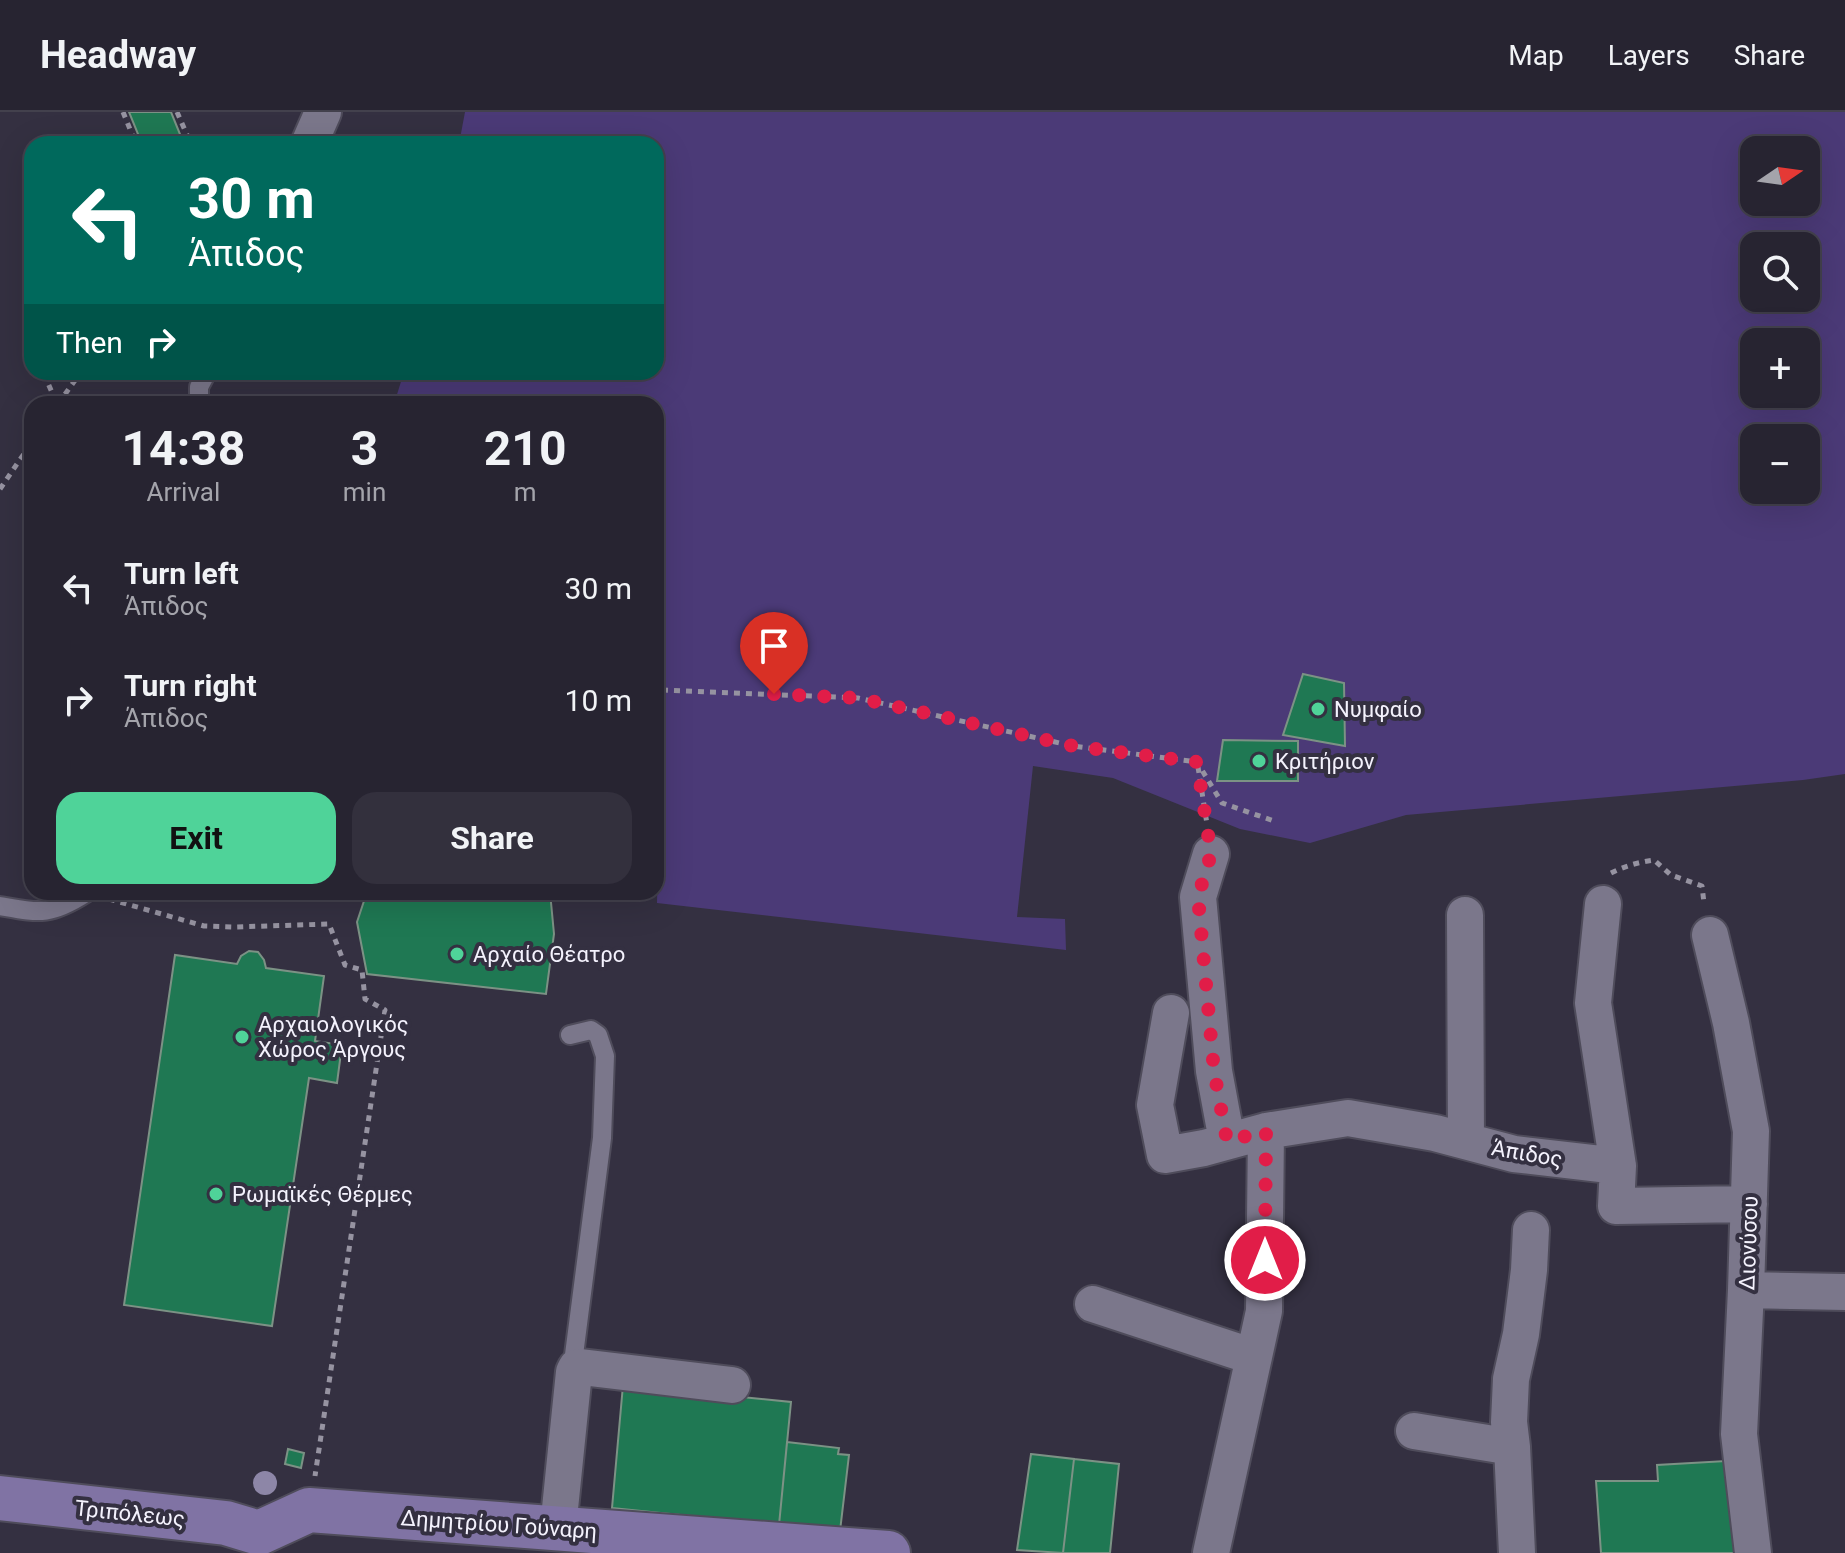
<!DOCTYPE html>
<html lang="en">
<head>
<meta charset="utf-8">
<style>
	:root { --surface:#272431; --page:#33303d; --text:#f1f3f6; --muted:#a4a4ab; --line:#43414d; --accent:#4fd399 }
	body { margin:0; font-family:Roboto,sans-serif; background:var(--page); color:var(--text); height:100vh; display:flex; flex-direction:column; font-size:30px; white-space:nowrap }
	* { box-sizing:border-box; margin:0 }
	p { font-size:26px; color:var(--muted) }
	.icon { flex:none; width:44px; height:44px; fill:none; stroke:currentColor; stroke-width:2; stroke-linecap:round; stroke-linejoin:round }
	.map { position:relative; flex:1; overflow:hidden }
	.details { position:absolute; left:24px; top:284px; width:640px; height:504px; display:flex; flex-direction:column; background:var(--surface); border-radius:24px; box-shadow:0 8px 32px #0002,0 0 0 2px var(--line) }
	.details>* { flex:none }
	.hud { position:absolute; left:24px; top:24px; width:640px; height:244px; border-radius:24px; box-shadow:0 8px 32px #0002,0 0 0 2px var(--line); background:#00695c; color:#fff; overflow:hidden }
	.needle { width:52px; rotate:77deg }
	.fabs { position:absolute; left:1740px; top:24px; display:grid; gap:16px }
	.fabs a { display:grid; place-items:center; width:80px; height:80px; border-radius:16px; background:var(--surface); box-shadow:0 8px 32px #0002,0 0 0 2px var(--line); font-size:40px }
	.pin { position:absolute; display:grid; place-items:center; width:68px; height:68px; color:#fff; margin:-82px -34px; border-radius:50% 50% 50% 0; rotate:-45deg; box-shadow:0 0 8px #0007 }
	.pin .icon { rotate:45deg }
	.me { position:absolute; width:88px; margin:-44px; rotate:0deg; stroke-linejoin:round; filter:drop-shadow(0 0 6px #0008) }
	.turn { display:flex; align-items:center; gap:28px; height:168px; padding:0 32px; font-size:36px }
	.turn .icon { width:104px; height:104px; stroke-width:2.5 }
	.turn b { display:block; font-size:56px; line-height:68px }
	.then { display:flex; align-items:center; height:76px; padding:0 32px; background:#0003; gap:16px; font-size:30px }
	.eta { display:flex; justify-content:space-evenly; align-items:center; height:136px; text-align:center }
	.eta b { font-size:48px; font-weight:700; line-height:56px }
	.cta { display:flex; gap:16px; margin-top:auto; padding:16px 32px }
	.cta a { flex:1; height:92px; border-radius:24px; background:var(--accent); color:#111; font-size:32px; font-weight:700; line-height:92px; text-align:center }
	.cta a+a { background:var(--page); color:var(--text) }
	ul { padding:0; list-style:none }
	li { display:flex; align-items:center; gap:24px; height:112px; padding:0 32px }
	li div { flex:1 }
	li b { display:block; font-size:30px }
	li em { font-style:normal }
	header { display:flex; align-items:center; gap:48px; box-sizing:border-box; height:112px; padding:0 40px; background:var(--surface); border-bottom:2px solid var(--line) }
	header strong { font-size:38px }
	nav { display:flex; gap:44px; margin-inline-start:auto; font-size:28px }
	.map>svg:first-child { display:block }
	.green { fill:#4b3a77; fill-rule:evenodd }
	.building { fill:#1f7853; stroke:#7c9285; stroke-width:2 }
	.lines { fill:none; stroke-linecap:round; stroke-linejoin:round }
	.service-casing { stroke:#4f4c5b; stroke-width:22 }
	.minor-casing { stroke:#4f4c5b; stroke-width:40 }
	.secondary-casing { stroke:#4f4c5b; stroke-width:48 }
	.path { stroke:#9693a1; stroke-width:5; stroke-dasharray:6 6; stroke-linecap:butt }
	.service { stroke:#7b778b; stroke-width:18 }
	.minor { stroke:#7b778b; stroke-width:36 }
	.secondary { stroke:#8073a4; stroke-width:44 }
	.tree { fill:#8d86a7 }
	.route { stroke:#e11d48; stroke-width:14; stroke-dasharray:0 25.2 }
	.poi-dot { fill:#4fd399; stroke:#343041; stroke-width:3 }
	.labels { text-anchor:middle; stroke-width:8; stroke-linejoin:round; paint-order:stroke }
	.poi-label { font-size:22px; fill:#f4f2fd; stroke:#343041; text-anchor:start }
	.street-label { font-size:22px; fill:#f4f2fd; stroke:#343041 }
</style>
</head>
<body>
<header>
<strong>Headway</strong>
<nav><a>Map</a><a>Layers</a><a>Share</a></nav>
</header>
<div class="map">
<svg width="1845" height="1441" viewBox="0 0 1845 1441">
	<rect width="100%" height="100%" fill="#343041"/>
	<path class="green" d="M465,0H1845V662L1803,668L1406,703L1310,731L1240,717L1113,666L1033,654L1017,805L1065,807L1066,838L657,791L662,589L656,538V292H394L404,260H656V32H459ZM1754,38H1806V90H1754ZM1754,134H1806V186H1754ZM1754,230H1806V282H1754ZM1754,326H1806V378H1754Z"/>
	<path class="building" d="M129,0H171L184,32H142Z
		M1303,562L1344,571L1345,634L1283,623Z
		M1223,628L1298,629V669H1217Z
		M367,780H550L554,822L546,882L367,862L357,810Z
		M249,839L258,840L264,848L266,856L324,864L315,929L342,933L337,971L309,966L272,1214L124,1193L175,843L237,852L241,844Z
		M623,1273L791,1290L779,1413L612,1396Z
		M787,1330L839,1336L838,1342L849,1343L840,1419L779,1413Z
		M288,1337L304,1341L301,1356L285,1352Z
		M1031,1342L1074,1347L1063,1441L1017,1438Z
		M1074,1347L1119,1352L1110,1441H1063Z
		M1726,1349L1735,1441H1601L1596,1369H1658L1657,1353Z"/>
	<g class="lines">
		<g class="service-casing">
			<path id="service" d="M199,291V275L207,260
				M0,794C40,801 50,804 86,781
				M570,923L591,918L598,923L605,944L602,1026L574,1243L576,1256"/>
		</g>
		<g class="minor-casing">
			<path id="minor" d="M309,32L323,0
				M1211,742L1198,785L1214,959L1227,1029
				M1603,792L1593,891L1618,1054
				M1465,803L1466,1029
				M1710,823L1731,911L1751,1019L1746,1178L1739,1322L1753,1441
				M1171,901L1155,993L1165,1043L1204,1036L1266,1019L1348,1006L1435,1021L1514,1042L1618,1054L1616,1094L1749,1092
				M1746,1178L1845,1180
				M1093,1192L1254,1245
				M1414,1319L1512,1335L1517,1441
				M1512,1335L1509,1310L1511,1267L1521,1222L1529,1158L1531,1118
				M558,1416L574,1260L576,1256L581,1255L732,1273
				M1211,1441L1264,1199L1266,1019"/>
		</g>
		<g class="secondary-casing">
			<path id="secondary" d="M0,1386L226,1411L259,1421
				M259,1421L309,1398L888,1441"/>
		</g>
		<path class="path" d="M123,0L136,32
			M177,0L191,32
			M44,262L57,292
			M58,292L81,260
			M0,377L32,330
			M662,578L858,586L1073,634L1197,650L1222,691L1277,710
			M1198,655L1207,712
			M1611,761C1625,754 1639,750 1654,748L1671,763L1702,774L1704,791
			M109,787L204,814L234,815L329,812L345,853L362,858L365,887L385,898L315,1364"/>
		<use href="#service" class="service"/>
		<use href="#minor" class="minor"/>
		<use href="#secondary" class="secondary"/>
	</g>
	<circle class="tree" cx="265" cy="1371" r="12"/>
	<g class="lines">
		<path class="route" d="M774,582L858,586L1073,634L1197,650L1211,742L1198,785L1214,959L1227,1029L1266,1019L1265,1148"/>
	</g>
	<g class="poi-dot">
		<circle cx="1318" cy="597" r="8"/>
		<circle cx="1259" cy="649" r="8"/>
		<circle cx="457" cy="842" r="8"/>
		<circle cx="242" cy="925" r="8"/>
		<circle cx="216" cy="1082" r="8"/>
	</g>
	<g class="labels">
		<g class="poi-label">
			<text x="1334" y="605">Νυμφαίο</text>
			<text x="1275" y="657">Κριτήριον</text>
			<text x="473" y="850">Αρχαίο Θέατρο</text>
			<text x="258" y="920">Αρχαιολογικός<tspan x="258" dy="25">Χώρος Άργους</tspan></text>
			<text x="232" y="1090">Ρωμαϊκές Θέρμες</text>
		</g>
		<g class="street-label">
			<text transform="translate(1527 1041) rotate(10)" y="8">Άπιδος</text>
			<text transform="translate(1748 1131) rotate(-88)" y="8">Διονύσου</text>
			<text transform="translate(130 1401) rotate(6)" y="8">Τριπόλεως</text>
			<text transform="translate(499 1412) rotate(4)" y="8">Δημητρίου Γούναρη</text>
		</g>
	</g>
</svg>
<div class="fabs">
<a><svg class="needle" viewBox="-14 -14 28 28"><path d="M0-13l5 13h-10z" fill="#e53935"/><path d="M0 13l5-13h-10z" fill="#a4a4ab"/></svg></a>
<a><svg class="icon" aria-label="search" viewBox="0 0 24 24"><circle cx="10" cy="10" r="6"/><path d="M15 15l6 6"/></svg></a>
<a>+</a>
<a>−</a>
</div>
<div class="pin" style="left:774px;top:582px;background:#d93025"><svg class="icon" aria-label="arrive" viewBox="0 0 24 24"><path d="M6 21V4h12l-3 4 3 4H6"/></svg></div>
<svg class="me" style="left:1265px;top:1148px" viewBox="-20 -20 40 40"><circle r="17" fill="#e11d48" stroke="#fff" stroke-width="3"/><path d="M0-11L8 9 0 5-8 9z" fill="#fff"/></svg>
<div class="hud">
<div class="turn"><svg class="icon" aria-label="left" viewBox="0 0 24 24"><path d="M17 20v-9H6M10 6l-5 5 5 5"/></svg><div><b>30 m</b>Άπιδος</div></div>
<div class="then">Then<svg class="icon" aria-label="right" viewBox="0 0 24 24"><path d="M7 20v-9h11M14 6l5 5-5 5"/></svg></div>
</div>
<section class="details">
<div class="eta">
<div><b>14:38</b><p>Arrival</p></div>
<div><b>3</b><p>min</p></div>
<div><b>210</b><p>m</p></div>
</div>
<ul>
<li><svg class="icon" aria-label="left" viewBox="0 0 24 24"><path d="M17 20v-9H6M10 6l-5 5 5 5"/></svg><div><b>Turn left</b><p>Άπιδος</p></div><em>30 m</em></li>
<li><svg class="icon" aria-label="right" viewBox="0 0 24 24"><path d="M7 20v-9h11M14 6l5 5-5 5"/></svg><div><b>Turn right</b><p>Άπιδος</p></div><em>10 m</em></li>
</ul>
<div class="cta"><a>Exit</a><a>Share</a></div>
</section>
</div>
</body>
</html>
